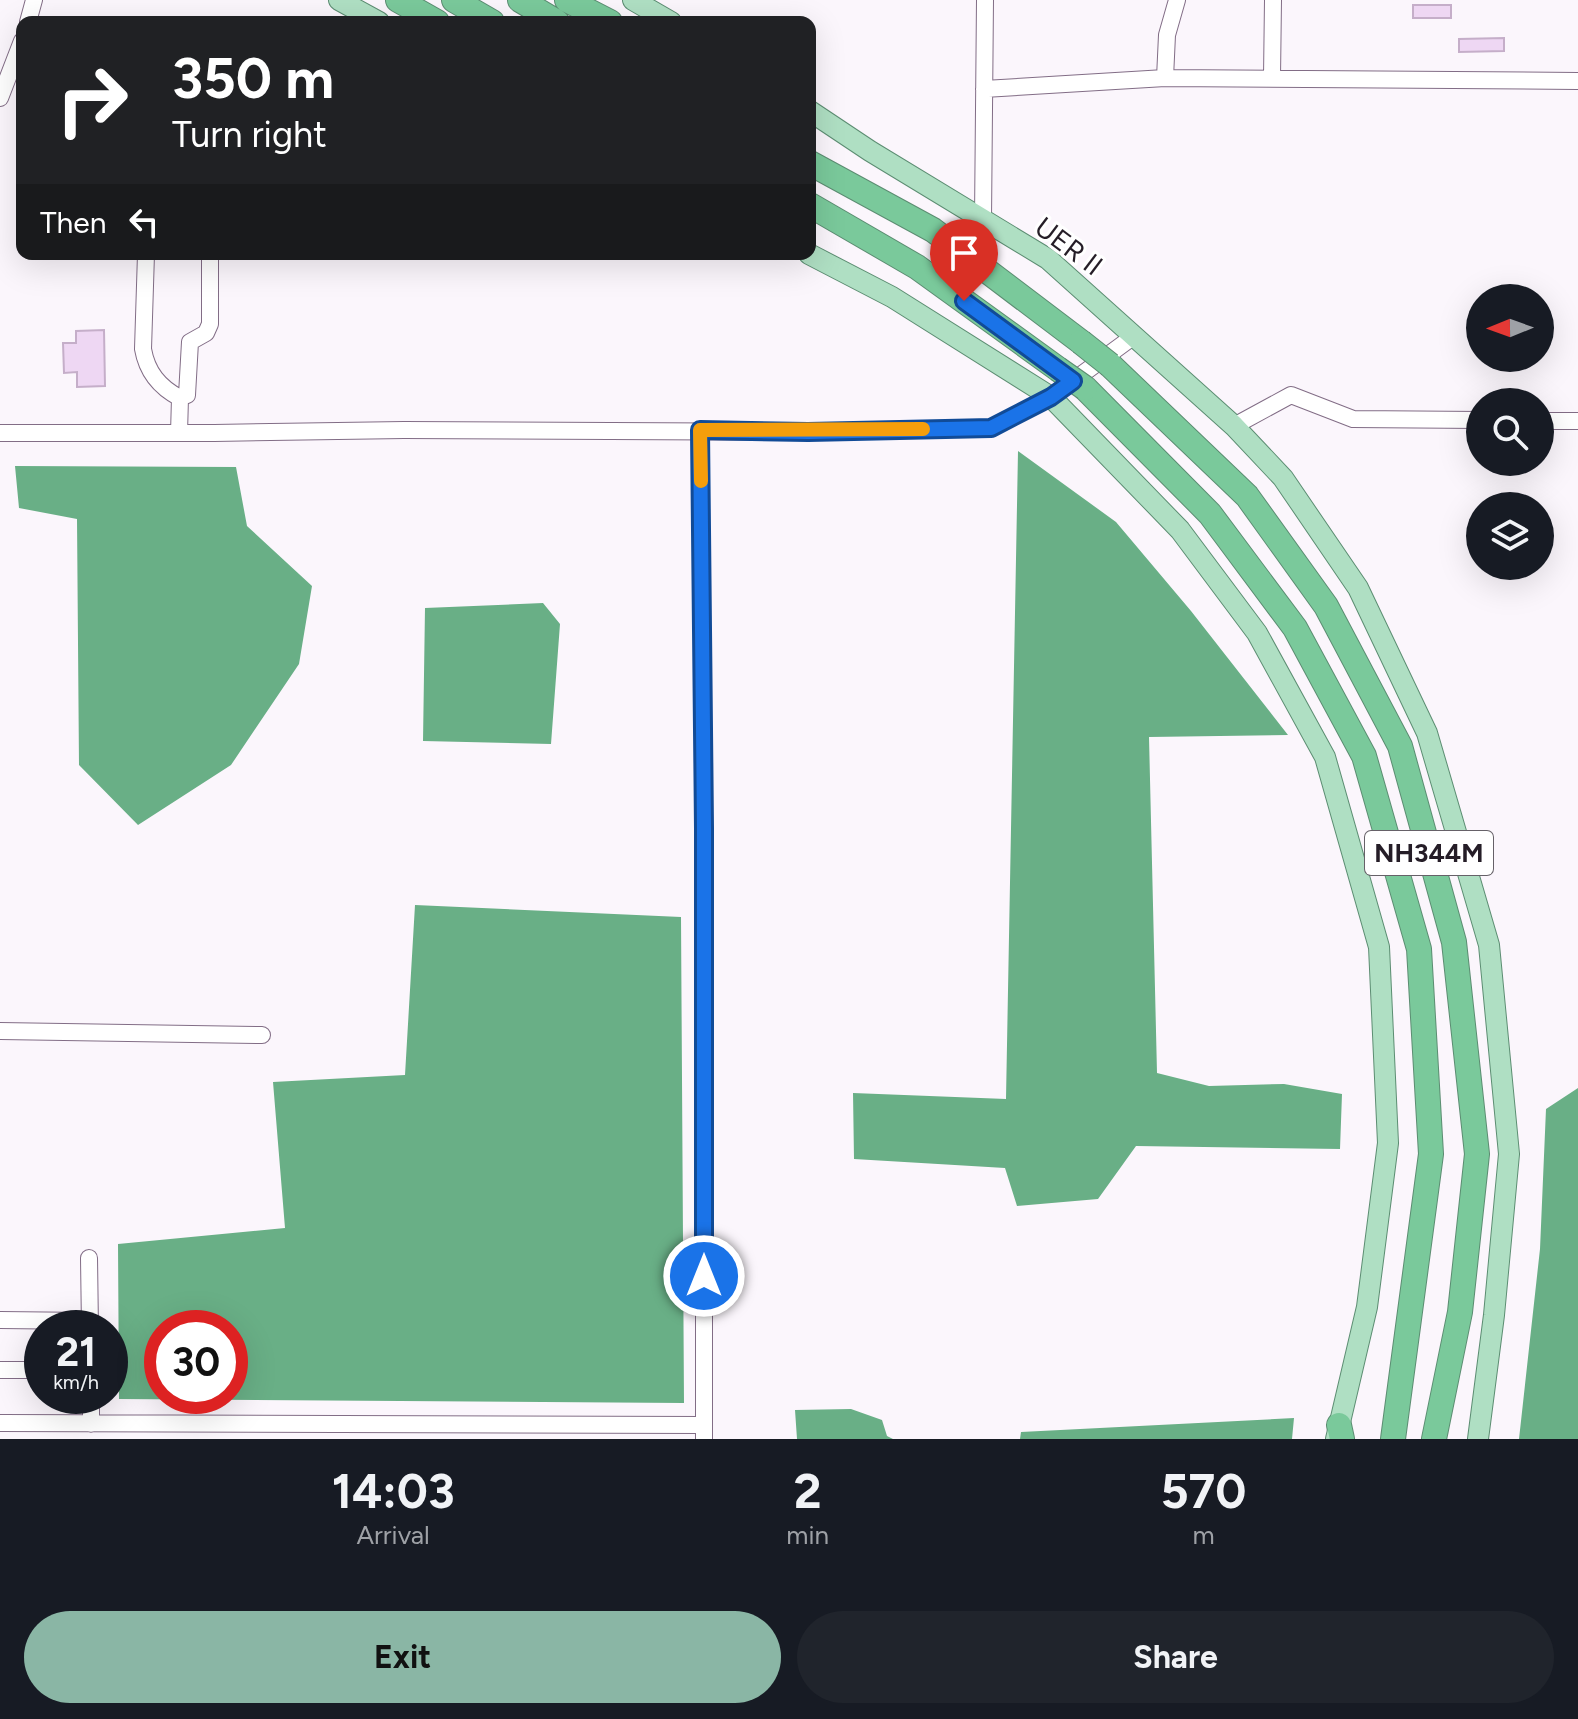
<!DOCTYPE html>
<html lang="en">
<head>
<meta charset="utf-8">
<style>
	:root { --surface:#171b24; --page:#20242c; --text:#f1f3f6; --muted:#9ea1a6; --accent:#8ab6a5 }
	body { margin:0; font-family:Figtree,sans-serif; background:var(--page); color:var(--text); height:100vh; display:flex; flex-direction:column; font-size:30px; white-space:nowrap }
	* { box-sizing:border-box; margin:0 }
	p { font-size:26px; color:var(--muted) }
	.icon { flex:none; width:44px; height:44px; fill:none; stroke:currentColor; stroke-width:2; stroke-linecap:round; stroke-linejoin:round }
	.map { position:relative; height:1439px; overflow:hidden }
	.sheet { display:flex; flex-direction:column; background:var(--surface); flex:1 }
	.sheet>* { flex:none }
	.banner { position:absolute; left:16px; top:16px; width:800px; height:244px; border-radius:16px; box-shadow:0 8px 32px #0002; background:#202124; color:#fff; overflow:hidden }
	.needle { width:52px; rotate:269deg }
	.controls { position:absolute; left:1466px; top:284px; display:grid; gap:16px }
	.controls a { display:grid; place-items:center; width:88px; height:88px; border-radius:50%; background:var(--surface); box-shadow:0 8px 32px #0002; font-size:40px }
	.speed { position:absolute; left:24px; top:1310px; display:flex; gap:16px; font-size:40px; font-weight:700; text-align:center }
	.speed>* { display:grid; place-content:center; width:104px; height:104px; border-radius:50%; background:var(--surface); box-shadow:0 8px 32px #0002; line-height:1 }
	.speed small { font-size:20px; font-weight:400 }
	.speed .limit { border:12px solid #d22; background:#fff; color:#111 }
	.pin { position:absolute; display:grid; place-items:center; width:68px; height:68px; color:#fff; margin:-82px -34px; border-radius:50% 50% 50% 0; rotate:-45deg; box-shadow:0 0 8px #0007 }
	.pin .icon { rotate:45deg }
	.me { position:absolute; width:88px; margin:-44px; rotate:0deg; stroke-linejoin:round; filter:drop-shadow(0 0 6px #0008) }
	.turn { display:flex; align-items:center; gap:28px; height:168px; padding:0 24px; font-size:36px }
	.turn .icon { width:104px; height:104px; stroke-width:2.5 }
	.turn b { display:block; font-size:56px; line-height:68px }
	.then { display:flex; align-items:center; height:76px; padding:0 24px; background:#0003; gap:16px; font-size:30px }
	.eta { display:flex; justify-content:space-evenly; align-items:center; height:136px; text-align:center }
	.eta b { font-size:48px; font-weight:700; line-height:56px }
	.button { display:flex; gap:16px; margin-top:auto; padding:16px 24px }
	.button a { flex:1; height:92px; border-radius:48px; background:var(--accent); color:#111; font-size:32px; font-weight:700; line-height:92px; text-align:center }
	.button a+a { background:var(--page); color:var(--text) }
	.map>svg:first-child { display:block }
	.water { fill:#69af86; fill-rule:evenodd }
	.building { fill:#eed7f3; stroke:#c5aec9; stroke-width:2 }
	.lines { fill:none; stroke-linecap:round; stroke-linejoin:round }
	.minor-casing { stroke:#826d86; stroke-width:18 }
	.major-casing { stroke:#5c8d72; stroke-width:22 }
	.highway-casing { stroke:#5c8d72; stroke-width:26 }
	.minor { stroke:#fff; stroke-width:16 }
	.major { stroke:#afdfc3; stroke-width:20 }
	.highway { stroke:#7ac99b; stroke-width:24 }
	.highway-bridge-casing { stroke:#5c8d72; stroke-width:26; stroke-linecap:butt }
	.highway-bridge { stroke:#7ac99b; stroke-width:24 }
	.route-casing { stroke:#114b97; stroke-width:20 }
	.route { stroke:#1a73e8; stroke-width:14 }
	.slow { stroke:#f59e0b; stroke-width:14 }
	.labels { text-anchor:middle; stroke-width:6; stroke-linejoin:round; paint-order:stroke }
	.shield { fill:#fff; stroke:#666168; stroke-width:2 }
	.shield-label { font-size:26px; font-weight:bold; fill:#251d27 }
	.street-label { font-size:28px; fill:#251d27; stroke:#fff }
</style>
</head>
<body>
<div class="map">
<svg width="1578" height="1439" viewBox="0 0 1578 1439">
	<rect width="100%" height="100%" fill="#fbf6fc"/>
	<path class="water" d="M1018,451L1116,522L1191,611L1288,735L1149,737L1157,1073L1209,1086L1284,1084L1342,1094L1340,1149L1136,1146L1098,1199L1017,1206L1005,1168L854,1159L853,1093L1006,1099Z
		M15,466L236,467L247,526L312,586L299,664L231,765L138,825L79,765L77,519L19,508Z
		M543,603L560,624L551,744L423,741L425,608Z
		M415,905L681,917L684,1403L119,1399L118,1244L285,1228L273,1082L405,1075ZM230,1328V1396H162V1328Z
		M1578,1088V1439H1519L1540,1249L1546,1109Z
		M851,1409L882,1420L887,1436L893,1439H797L795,1410Z
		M1294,1418L1292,1439H1020L1021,1432Z"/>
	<path class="building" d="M1413,5H1451V18H1413Z
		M1504,38V51L1459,52V39Z
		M104,330L105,386L77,387V372L64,373L63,343H76V331Z"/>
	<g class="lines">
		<g class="minor-casing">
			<path id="minor" d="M28,22L34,0
				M1272,77L1273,0
				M1165,78L1167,35L1177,0
				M984,89L1165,78L1578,81
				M0,98L22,41
				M983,219L985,0
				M146,254L143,349C147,372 159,387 180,398
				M1540,421H1578
				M1234,426L1291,395L1353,419L1480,420
				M700,430L704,828V1439
				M0,433H214L404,430L808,432L991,428L1051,397L1134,336
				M179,433L180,398L187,395L190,342L206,333L210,324V254
				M0,1031L262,1035
				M89,1258L90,1328
				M0,1320L90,1321
				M0,1370H42
				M91,1396V1424
				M0,1423L704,1425"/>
		</g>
		<g class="major-casing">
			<path id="major" d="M339,0L379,22
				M633,0L671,22
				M810,111L870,151L1048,259L1234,426L1283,478L1358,588L1427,733L1489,945L1509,1154L1494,1315L1478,1439
				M809,254L892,297L1051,397L1180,530L1257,633L1325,757L1379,947L1388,1143L1367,1307L1336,1439"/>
		</g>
		<g class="highway-casing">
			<path id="highway" d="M398,0L437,22
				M454,0L492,22
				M520,0L557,22
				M567,0L610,22
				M810,163L933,230L1081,342
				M810,205L917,267L1058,369
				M1110,365L1247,496L1326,606L1400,746L1454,942L1477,1154L1460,1312L1434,1439
				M1085,388L1210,514L1295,628L1364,756L1419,949L1431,1154L1393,1439
				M1339,1425L1342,1439"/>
		</g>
		<use href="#minor" class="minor"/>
		<use href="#major" class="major"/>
		<use href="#highway" class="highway"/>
		<g class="highway-bridge-casing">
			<path id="highway-bridge" d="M1081,342L1110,365
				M1058,369L1085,388"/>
		</g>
		<use href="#highway-bridge" class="highway-bridge"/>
	</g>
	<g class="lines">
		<g class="route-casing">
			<path id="route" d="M704,1276V828L700,430L808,432L991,428L1051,397L1073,381L964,301"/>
		</g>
		<use href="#route" class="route"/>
		<path class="slow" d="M701,481L700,430L923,429"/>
	</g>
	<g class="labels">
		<rect class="shield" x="1365" y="831" width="128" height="44" rx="6"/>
		<g class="shield-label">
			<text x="1429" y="862">NH344M</text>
		</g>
		<g class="street-label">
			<text transform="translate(1069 246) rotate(37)" y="10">UER II</text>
		</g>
	</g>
</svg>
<div class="controls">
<a><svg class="needle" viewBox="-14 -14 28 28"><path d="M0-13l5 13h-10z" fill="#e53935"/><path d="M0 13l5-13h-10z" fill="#9ea1a6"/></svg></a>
<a><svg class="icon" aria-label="search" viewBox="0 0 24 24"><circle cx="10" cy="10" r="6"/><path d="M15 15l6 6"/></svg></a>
<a><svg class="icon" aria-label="layers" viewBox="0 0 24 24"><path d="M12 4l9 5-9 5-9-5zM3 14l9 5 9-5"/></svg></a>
</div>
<div class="speed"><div>21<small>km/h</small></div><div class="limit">30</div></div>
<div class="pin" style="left:964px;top:301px;background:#d93025"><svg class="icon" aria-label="arrive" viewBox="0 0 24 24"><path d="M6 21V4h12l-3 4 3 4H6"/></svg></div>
<svg class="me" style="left:704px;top:1276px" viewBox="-20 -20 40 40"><circle r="17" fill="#1a73e8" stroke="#fff" stroke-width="3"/><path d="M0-11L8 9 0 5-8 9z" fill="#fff"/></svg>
<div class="banner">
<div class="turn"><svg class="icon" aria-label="right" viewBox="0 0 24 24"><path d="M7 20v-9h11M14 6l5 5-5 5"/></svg><div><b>350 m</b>Turn right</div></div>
<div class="then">Then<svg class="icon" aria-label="left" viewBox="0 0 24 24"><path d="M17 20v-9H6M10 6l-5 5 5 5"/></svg></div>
</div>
</div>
<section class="sheet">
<div class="eta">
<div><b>14:03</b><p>Arrival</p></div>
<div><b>2</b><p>min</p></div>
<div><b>570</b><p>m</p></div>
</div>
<div class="button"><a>Exit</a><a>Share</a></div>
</section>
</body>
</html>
